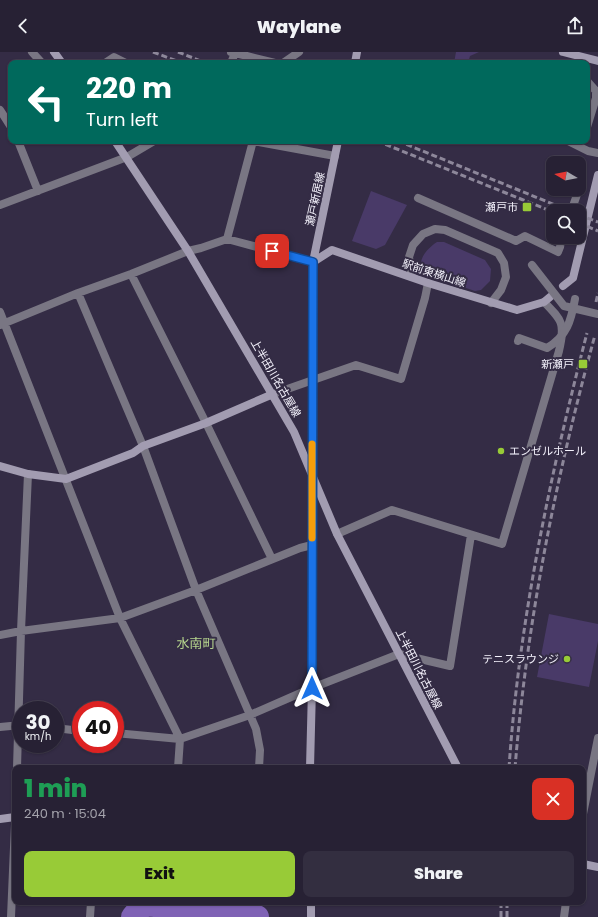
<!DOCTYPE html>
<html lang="en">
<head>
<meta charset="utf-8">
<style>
	:root { --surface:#272134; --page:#332e40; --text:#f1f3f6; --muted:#a4a3ac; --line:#433e4f; --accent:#98cb37 }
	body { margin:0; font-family:Poppins,"Noto Sans JP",sans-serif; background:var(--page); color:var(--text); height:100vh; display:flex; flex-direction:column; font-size:15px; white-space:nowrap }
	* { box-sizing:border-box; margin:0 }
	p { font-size:13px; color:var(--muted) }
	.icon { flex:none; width:22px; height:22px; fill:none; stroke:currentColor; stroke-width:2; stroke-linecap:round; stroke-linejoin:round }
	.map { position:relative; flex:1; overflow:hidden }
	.panel { position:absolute; left:12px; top:713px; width:574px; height:140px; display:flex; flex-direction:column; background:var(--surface); border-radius:8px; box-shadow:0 1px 3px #0004,0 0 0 1px var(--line) }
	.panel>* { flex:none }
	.banner { position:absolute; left:8px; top:8px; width:582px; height:84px; border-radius:8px; box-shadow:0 1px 3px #0004,0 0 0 1px var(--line); background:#00695c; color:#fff; overflow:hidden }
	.needle { width:26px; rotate:280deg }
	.tools { position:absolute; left:546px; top:104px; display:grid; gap:8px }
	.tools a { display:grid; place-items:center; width:40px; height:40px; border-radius:8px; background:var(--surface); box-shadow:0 1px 3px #0004,0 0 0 1px var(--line); font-size:20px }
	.speed { position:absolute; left:12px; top:649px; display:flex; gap:8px; font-size:20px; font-weight:700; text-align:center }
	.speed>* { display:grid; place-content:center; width:52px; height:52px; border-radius:50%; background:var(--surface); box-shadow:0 1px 3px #0004,0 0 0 1px var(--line); line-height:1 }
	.speed small { font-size:10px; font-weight:400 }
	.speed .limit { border:6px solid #d22; background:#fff; color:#111 }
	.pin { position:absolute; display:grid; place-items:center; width:34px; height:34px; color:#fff; margin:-17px; border-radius:8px; box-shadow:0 2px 6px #0006 }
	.me { position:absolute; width:44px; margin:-22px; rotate:0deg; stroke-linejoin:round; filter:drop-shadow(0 0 3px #0008) }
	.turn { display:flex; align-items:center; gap:14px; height:84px; padding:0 12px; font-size:18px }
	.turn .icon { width:52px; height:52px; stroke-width:2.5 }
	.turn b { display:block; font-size:28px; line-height:34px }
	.round { display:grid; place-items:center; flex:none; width:42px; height:42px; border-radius:8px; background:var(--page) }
	.summary { display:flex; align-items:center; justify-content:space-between; height:68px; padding:0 12px }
	h1 { font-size:24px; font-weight:800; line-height:30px; color:#1e9e55 }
	.action { display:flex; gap:8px; margin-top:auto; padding:8px 12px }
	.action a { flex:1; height:46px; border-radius:8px; background:var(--accent); color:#111; font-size:16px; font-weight:800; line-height:46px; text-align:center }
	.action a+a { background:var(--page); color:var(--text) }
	header { display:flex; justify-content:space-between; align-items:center; height:52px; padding:0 12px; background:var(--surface); font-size:18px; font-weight:800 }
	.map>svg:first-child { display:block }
	.green { fill:#493a68 }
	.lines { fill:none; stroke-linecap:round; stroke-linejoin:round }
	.river { stroke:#7f62b5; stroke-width:24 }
	.street-tunnel { stroke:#514a61; stroke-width:8; stroke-dasharray:8 4; stroke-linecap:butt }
	.street { stroke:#797683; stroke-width:8 }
	.secondary { stroke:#a29cb1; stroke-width:8 }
	.rail { stroke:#8d879a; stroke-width:3; stroke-dasharray:6 3; stroke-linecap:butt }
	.street-bridge { stroke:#797683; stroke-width:8 }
	.route-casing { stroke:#114b97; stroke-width:10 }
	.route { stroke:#1a73e8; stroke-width:7 }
	.slow { stroke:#f59e0b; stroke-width:7 }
	.poi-dot { fill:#98cb37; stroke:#342c45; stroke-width:1.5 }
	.labels { text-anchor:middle; stroke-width:4; stroke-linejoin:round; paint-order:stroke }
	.street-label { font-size:11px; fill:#f5f3fd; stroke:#342c45 }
	.poi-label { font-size:11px; fill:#f5f3fd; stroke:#342c45; text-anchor:end }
	.quarter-label { font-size:13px; fill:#b7d68e; stroke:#342c45 }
</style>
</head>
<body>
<header><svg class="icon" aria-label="back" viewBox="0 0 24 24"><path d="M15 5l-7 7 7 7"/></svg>Waylane<svg class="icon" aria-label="share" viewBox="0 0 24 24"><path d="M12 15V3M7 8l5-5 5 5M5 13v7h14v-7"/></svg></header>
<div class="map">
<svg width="598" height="865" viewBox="0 0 598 865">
	<rect width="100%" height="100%" fill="#342c45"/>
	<path class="green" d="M456,0H479L470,4L468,11H454Z
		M371,139L407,153L385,193L376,197L352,189Z
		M437,190H444L485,208L491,217L490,229L481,238L475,239L427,223C413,212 426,197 437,190Z
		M549,562L598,572V589L589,635L537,625Z"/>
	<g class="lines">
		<path class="river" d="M133,865L144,852L247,862L257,865"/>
		<path class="street-tunnel" d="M560,195L563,185"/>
		<path class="street" d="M32,0L42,11
			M231,0L275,11
			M105,11L114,5L126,11
			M231,11L235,1
			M283,11L299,0
			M587,29L596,39V46L587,75
			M0,58L11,75
			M18,89L38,139
			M253,89L335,104
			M568,89L588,99L598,101
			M418,146L516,189L525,184L558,200L560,195
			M0,153L127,105L154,89
			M573,154L579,137
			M227,187L253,89
			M131,222L206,371L272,507
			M412,225L409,205L413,193L423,182L435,177L445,178L498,201L504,211L506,225L501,238L491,251
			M78,241L143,394L196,538L256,677L260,698L259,716
			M0,260L120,566L180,687L178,716
			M0,273L78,241L131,222L188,199L201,196L227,187L313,210
			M273,342L356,313L401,327L425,246L428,231
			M337,482L392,458L502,492L559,299C565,272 563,269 544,250
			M0,583L21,579L120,566L196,538L300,496L312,493
			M0,675L21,673
			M55,676L81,679
			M115,681L180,687L250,663L312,636L399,602L450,614L471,483
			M17,716L21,579L28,422
			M583,762L598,686
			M11,865L15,772
			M90,865L91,850
			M564,865L566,850"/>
		<path class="secondary" d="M54,0L62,11
			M563,0L598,9
			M355,11L357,0
			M115,89L188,199L294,380L337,482L458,716
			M313,210L332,198L428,231L517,258L544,250L550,245
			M563,234L573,226L598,123
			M0,414L28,422L66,427L133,401L143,394L206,371L273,342
			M310,716L312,636L313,210L338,89
			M0,767L15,765
			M583,812L598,815
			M311,865V850"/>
		<path class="rail" d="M153,0L182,11
			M178,0L206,11
			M377,89L553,160
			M398,89L570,159
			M579,163L598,170
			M579,171L598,179
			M596,250L598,241
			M509,716C519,569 550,424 587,281
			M515,716C527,568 556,425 595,283
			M501,865V850
			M507,865V850"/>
		<path class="street-bridge" d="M532,213L564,254L598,262
			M518,289L519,286L547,296C567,284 571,269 575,247"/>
	</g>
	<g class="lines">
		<g class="route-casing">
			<path id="route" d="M272,199L313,210L312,636"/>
		</g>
		<use href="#route" class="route"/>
		<path class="slow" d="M312,486V392"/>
	</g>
	<g class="poi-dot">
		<rect x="522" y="150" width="10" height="10" rx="2"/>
		<rect x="578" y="307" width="10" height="10" rx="2"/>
		<circle cx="501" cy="399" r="4"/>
		<circle cx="567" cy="607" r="4"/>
	</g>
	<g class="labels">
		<g class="street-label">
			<text transform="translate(315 147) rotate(-78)" y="4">瀬戸新居線</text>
			<text transform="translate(434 221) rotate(18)" y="4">駅前東横山線</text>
			<text transform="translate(276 326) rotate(60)" y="4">上半田川名古屋線</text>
			<text transform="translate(419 617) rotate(63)" y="4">上半田川名古屋線</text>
		</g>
		<g class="poi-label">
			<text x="518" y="159">瀬戸市</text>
			<text x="574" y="316">新瀬戸</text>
			<text x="509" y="403" text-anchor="start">エンゼルホール</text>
			<text x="559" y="611">テニスラウンジ</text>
		</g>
		<g class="quarter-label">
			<text x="196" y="596">水南町</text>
		</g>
	</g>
</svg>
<div class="tools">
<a><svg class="needle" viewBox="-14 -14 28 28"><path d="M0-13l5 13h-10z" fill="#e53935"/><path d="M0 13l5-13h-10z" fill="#a4a3ac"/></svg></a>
<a><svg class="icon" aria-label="search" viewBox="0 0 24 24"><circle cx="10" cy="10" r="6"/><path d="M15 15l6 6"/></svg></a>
</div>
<div class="speed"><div>30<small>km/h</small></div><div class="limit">40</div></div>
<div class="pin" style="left:272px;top:199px;background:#d93025"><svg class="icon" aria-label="arrive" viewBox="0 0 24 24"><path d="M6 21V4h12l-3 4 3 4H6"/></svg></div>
<svg class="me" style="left:312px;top:636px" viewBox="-20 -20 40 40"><path d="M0-17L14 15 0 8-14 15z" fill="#1a73e8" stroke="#fff" stroke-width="4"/></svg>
<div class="banner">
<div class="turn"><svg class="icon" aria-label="left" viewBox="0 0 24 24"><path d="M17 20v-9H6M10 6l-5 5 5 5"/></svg><div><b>220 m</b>Turn left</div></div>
</div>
<section class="panel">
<div class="summary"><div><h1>1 min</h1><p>240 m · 15:04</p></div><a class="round" style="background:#d93025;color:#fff"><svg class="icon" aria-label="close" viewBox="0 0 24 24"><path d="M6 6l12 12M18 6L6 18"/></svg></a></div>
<div class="action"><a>Exit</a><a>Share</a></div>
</section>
</div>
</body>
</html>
